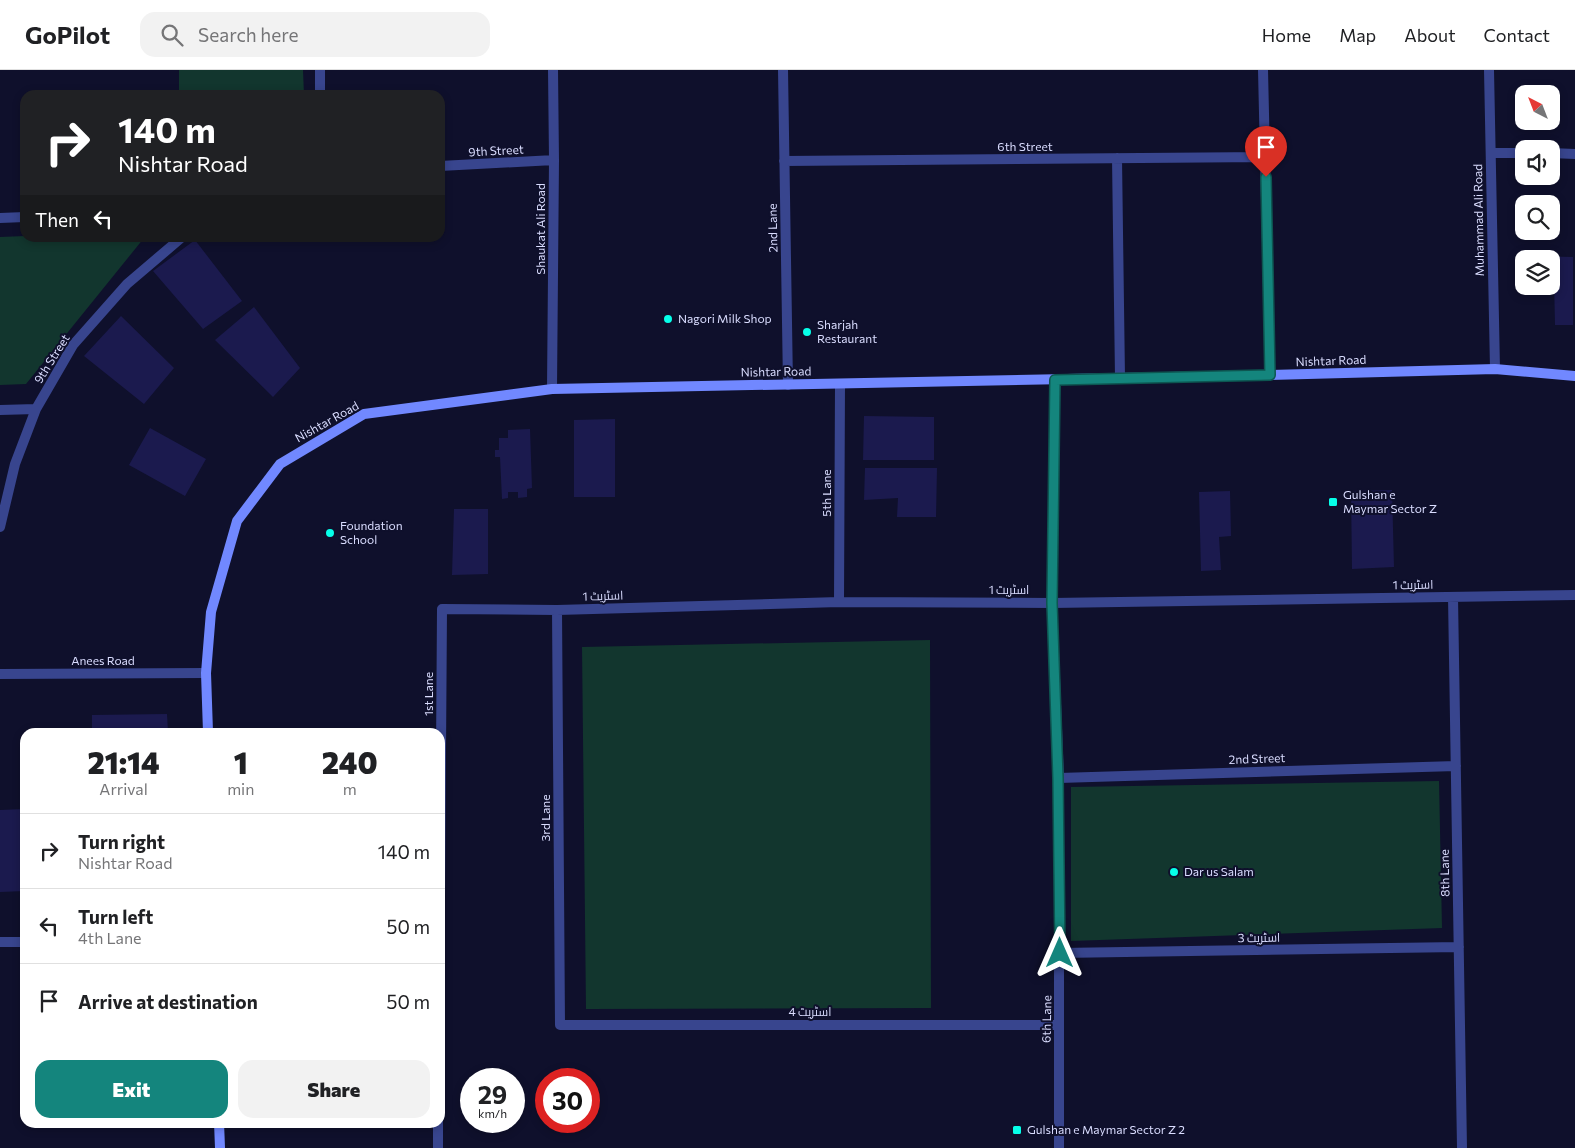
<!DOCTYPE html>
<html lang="en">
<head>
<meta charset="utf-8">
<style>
	:root { --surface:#fff; --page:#f2f2f2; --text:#202124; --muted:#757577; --line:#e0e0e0; --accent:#14857d }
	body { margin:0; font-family:Commissioner,Cairo,sans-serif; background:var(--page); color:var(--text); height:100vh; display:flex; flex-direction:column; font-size:19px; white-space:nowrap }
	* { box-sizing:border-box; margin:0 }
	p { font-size:16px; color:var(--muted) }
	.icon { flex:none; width:28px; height:28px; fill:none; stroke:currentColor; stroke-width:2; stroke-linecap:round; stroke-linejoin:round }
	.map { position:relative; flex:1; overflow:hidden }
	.details { position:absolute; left:20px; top:658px; width:425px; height:400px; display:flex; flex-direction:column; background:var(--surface); border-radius:15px; box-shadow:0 2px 8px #0003 }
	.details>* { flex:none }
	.banner { position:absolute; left:20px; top:20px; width:425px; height:152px; border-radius:15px; box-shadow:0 2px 8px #0003; background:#202124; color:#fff; overflow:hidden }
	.needle { width:32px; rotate:318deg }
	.controls { position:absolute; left:1515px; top:15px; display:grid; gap:10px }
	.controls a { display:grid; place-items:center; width:45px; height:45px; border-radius:10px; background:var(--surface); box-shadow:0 2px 8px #0003; font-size:25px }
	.speed { position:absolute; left:460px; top:998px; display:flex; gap:10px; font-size:25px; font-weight:700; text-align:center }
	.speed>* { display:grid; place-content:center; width:65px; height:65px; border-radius:50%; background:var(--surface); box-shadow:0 2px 8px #0003; line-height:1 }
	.speed small { font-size:12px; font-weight:400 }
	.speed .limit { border:8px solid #d22; background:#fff; color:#111 }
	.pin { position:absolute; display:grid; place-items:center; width:42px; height:42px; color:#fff; margin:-51px -21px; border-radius:50% 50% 50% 0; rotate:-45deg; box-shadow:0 0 5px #0007 }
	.pin .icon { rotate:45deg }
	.me { position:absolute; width:55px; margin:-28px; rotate:0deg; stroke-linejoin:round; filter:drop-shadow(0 0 4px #0008) }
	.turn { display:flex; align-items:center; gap:18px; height:105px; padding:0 15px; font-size:22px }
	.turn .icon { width:65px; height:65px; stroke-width:2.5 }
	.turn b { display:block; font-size:35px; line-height:42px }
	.then { display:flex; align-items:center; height:48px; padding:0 15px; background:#0003; gap:10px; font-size:19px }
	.eta { display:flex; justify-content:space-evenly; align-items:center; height:85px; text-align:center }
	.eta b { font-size:30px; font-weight:800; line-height:35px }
	.button { display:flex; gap:10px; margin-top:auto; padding:10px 15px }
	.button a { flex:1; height:58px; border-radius:15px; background:var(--accent); color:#fff; font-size:20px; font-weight:800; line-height:58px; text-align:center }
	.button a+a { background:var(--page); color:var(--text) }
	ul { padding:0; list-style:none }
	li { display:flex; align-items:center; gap:15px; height:75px; padding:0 15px; border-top:1px solid var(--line) }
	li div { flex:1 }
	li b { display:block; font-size:19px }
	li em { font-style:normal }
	header { display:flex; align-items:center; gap:30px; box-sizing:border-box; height:70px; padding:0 25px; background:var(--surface); border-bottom:1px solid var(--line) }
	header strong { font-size:24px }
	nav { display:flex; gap:28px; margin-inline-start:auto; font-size:18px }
	.search { width:350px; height:45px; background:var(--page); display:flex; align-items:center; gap:12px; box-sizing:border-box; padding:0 18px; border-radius:15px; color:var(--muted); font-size:19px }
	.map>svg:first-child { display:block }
	.green { fill:#12362e }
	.building { fill:#1b1a4e }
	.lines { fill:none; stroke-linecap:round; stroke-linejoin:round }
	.street { stroke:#38458e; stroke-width:10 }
	.secondary { stroke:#7188ff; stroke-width:10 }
	.route-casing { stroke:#0d5651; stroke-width:12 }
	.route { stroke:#14857d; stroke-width:9 }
	.poi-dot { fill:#06ffe9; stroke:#0f102c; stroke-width:2 }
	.labels { text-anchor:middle; stroke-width:4; stroke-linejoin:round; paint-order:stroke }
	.street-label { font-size:12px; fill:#daddff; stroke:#0f102c }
	.poi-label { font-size:12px; fill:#daddff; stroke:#0f102c; text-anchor:start }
</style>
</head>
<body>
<header>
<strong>GoPilot</strong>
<div class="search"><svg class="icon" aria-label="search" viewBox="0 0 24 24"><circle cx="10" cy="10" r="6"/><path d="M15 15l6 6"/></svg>Search here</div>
<nav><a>Home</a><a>Map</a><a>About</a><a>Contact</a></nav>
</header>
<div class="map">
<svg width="1575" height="1078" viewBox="0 0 1575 1078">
	<rect width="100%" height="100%" fill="#0f102c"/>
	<path class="green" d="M179,0H303L304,25H179Z
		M25,166L144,168L26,314L0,315V167Z
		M930,570L931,938L586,939L582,577Z
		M1439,711L1442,858L1071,871V717Z"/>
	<path class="building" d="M195,170L242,231L203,259L153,201Z
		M1531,186L1573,187V255H1555L1554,209L1551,210V189H1532Z
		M254,237L300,298L273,327L215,270Z
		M121,246L174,298L144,334L84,286Z
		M864,346L934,347V390H863Z
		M615,349V427H574V350Z
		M150,358L206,389L185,426L129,395Z
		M530,359L532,418L527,419V427L518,428V422H508V428L502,429L500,387H495V380H499V368H508V360Z
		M865,398H937L936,447H897L898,428L864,430Z
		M1392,420L1394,497L1352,499L1351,421Z
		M1230,421L1231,466L1219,467L1221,500L1201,501L1199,422Z
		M454,439H488V504L452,505Z
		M167,644L168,662H92V645Z
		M25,739V821L0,822V740Z"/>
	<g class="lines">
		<path class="street" d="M320,0V25
			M783,0L788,315
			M1263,0L1270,305
			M1489,0L1495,299
			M1491,83H1524
			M1551,83L1575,84
			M1117,88L1120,308
			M784,91L1265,87
			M440,96L554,90
			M0,148L25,147
			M1055,310L1052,533L1059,708V1078
			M552,319L554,90L553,0
			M0,340L36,339
			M0,457L15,394L36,339L73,275L127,214L181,168
			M1453,527L1462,1078
			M839,532L840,314
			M557,540L560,955H1059
			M0,604L206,603
			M1059,708L1456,696
			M440,829L442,539L557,540L839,532L1052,533L1575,525
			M0,872H25
			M1060,883L1459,877
			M438,1078V1052"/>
		<path class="secondary" d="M208,662L206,603L211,542L237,451L280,394L364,344L552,319L1270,305L1495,299L1575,306
			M219,1052L220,1078"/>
	</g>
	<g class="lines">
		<g class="route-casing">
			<path id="route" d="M1060,883L1058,708L1052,533L1055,310L1270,305L1266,107"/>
		</g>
		<use href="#route" class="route"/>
	</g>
	<g class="poi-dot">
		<circle cx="668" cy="249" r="5"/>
		<circle cx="807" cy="262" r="5"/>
		<rect x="1328" y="427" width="10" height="10" rx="2.5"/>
		<circle cx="330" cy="463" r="5"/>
		<circle cx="1174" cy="802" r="5"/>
		<rect x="1012" y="1055" width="10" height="10" rx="2.5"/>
	</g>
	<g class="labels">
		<g class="street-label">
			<text x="1025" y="81">6th Street</text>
			<text transform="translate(496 81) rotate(-3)" y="4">9th Street</text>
			<text transform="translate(1479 150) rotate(-91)" y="4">Muhammad Ali Road</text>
			<text transform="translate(773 158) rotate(-91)" y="4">2nd Lane</text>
			<text transform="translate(541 159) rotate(-90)" y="4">Shaukat Ali Road</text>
			<text transform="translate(52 289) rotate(-58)" y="4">9th Street</text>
			<text transform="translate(1331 291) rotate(-2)" y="4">Nishtar Road</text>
			<text transform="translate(776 302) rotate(-1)" y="4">Nishtar Road</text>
			<text transform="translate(327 352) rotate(-29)" y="4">Nishtar Road</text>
			<text transform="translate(827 423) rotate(-90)" y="4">5th Lane</text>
			<text transform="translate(1413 515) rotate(-1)" y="4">اسٹریٹ 1</text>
			<text x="1009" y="524">اسٹریٹ 1</text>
			<text transform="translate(603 526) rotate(-2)" y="4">اسٹریٹ 1</text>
			<text x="103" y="595">Anees Road</text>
			<text transform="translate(429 624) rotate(-90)" y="4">1st Lane</text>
			<text transform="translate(1257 689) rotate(-2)" y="4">2nd Street</text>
			<text transform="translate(546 748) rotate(-90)" y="4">3rd Lane</text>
			<text transform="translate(1445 803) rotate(-91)" y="4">8th Lane</text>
			<text transform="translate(1259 868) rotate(-1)" y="4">اسٹریٹ 3</text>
			<text x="810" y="946">اسٹریٹ 4</text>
			<text transform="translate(1047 949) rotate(-89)" y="4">6th Lane</text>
		</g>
		<g class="poi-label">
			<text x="678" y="253">Nagori Milk Shop</text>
			<text x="817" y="259">Sharjah<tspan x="817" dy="14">Restaurant</tspan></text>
			<text x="1343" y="429">Gulshan e<tspan x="1343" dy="14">Maymar Sector Z</tspan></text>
			<text x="340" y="460">Foundation<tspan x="340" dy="14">School</tspan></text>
			<text x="1184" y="806">Dar us Salam</text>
			<text x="1027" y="1064">Gulshan e Maymar Sector Z 2</text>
		</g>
	</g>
</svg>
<div class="controls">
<a><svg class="needle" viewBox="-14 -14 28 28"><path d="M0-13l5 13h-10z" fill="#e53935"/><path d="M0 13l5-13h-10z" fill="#757577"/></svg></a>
<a><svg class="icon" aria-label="sound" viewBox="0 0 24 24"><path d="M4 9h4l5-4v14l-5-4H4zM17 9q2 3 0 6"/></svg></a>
<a><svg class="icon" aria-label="search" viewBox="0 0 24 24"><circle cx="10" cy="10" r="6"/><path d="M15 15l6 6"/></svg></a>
<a><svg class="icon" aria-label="layers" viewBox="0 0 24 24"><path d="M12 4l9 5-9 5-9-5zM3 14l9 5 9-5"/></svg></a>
</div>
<div class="speed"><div>29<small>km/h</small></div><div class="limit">30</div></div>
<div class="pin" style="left:1266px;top:107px;background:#d93025"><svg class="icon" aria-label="arrive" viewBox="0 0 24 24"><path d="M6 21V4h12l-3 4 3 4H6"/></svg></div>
<svg class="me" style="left:1060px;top:883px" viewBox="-20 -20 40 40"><path d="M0-17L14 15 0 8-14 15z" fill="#14857d" stroke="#fff" stroke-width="4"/></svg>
<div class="banner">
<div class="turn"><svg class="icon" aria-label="right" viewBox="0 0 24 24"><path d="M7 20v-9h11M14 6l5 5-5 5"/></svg><div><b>140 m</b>Nishtar Road</div></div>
<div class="then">Then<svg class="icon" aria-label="left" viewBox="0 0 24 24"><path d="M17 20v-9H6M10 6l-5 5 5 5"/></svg></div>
</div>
<section class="details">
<div class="eta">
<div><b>21:14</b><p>Arrival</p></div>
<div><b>1</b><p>min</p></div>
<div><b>240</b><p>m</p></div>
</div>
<ul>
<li><svg class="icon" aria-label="right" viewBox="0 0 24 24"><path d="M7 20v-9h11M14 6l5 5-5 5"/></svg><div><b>Turn right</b><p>Nishtar Road</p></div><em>140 m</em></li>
<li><svg class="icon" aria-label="left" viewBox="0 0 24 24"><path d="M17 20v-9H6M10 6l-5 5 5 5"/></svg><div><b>Turn left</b><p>4th Lane</p></div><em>50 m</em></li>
<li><svg class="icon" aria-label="arrive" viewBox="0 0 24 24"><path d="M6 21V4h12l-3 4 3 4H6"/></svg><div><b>Arrive at destination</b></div><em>50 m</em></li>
</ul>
<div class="button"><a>Exit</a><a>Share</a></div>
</section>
</div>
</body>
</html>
